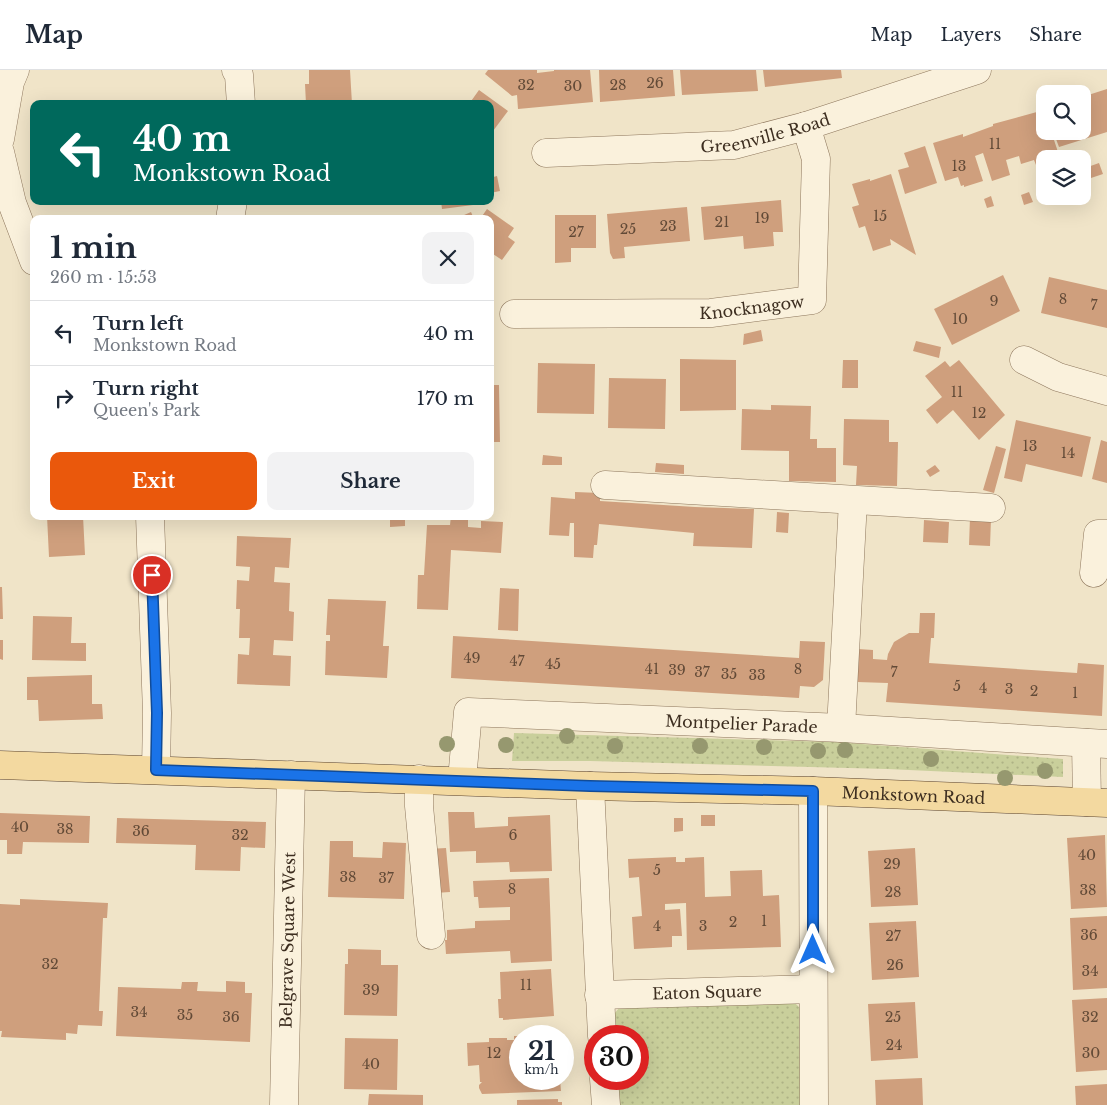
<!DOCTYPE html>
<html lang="en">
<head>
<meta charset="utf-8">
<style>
	:root { --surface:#fff; --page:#f2f2f3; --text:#1f2937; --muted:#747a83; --line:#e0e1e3; --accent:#ea580c }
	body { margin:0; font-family:"Libre Baskerville",serif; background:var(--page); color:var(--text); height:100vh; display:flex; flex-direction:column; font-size:19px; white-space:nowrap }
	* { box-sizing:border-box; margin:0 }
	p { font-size:16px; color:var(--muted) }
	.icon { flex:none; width:28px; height:28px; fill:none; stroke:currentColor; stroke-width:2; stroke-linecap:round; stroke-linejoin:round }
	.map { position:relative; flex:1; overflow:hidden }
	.side { position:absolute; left:30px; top:145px; width:464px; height:305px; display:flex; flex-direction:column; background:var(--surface); border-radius:10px; box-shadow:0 5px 20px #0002 }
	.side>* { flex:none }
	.hud { position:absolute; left:30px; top:30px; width:464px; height:105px; border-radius:10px; box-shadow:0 5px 20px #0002; background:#00695c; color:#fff; overflow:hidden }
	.tools { position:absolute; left:1036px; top:15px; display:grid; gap:10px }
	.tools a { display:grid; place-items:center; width:55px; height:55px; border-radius:10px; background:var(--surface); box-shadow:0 5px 20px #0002; font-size:25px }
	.speed { position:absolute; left:509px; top:955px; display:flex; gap:10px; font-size:25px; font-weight:700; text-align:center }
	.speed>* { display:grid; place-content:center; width:65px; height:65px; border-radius:50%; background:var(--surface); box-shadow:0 5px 20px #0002; line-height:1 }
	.speed small { font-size:12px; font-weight:400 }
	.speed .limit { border:8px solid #d22; background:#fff; color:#111 }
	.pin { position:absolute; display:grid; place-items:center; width:42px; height:42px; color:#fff; margin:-21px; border:2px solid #fff; border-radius:50%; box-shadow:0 1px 5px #0007 }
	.me { position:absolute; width:55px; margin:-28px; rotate:0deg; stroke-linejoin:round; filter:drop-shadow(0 0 4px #0008) }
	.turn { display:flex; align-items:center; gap:18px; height:105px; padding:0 20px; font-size:22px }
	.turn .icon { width:65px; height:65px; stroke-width:2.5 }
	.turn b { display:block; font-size:35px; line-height:42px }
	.round { display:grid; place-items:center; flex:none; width:52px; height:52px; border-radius:10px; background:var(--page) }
	.head { display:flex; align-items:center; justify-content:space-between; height:85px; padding:0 20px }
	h1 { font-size:30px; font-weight:800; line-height:38px }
	.primary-button { display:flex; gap:10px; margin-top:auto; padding:10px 20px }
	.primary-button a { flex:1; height:58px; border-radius:10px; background:var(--accent); color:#fff; font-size:20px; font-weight:800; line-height:58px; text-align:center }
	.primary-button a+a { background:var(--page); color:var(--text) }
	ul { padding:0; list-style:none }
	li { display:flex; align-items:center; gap:15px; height:65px; padding:0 20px; border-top:1px solid var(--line) }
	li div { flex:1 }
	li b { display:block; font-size:19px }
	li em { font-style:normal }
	header { display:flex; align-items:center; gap:30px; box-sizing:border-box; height:70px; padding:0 25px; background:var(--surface); border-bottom:1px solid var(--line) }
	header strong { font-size:24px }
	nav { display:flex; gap:28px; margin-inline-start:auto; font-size:18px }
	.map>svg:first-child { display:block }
	.grass { fill:url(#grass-dots) }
	.building { fill:#cf9f7d }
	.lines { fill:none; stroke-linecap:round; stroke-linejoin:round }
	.minor-casing { stroke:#8d765c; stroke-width:29 }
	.major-casing { stroke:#5b4430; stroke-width:29 }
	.minor { stroke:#faf1dc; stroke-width:28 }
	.major { stroke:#f3d9a0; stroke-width:28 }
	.tree { fill:#96986f }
	.route-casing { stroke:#114b97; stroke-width:12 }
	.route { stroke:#1a73e8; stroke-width:9 }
	.labels { text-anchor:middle; stroke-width:5; stroke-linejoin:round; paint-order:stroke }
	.number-label { font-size:14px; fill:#624a37 }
	.street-label { font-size:16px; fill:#3d2e20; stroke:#f7eed8 }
</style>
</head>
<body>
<header>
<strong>Map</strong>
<nav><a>Map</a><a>Layers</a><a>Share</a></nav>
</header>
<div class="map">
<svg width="1107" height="1035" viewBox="0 0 1107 1035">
	<defs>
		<pattern id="grass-dots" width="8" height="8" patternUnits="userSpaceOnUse" patternTransform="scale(1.25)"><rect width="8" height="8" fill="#c9cf9b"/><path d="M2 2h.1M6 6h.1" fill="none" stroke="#aeb285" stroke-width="1.8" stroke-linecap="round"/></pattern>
	</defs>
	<rect width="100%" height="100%" fill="#f0e4c8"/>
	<path class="grass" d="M514,663L835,672L1063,689V707L887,699L590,691H512Z
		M789,933H795L800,938L801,1035H618L616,1009H638V966H614V944L619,938Z"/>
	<path class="building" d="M309,0H350L352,34H306L305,14H309Z
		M488,0H537V3L554,1V0H590L593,32L518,39L517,25L512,26L485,4Z
		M599,0H673L675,26L600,32Z
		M680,0H756L758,21L682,25Z
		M763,0H841L842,8L765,17Z
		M1107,19V62L1059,77L1053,61H1082V27Z
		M479,20L508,41L490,65V34H469Z
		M1044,40L1045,61H1051L1060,88L1045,89V92L1036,95L1034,90L1021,94L1019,86L1006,90L1010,105L992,111L983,83L975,86L983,111L964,117V115L961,116L958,107L945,111L933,73L963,64V67L993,56V54Z
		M925,76L937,113L905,124L898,100L909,97L904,83Z
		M1099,93L1103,104L1088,109L1085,98Z
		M891,104L916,185L890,169L891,175L873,181L865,156L859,158L852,137L859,135L852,114L870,109V111Z
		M497,106L500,121L490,123V108Z
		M1029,122L1033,132L1024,135L1021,125Z
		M991,126L994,136L987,138L984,129Z
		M781,130L783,162H773L774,176L744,179L743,166L704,170L701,137Z
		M310,131H327V133L310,134Z
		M332,131H352L353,134L332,135Z
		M441,131H473V135L442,139Z
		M687,137L690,171L624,177L625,188L613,189L610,183L607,144Z
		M487,139L514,158L508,167L515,172L502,190L490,182V149H480Z
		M471,142L474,149H455Z
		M555,145H596V178H571V192L555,193Z
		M1003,205L1020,241L952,275L934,239Z
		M1049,207L1107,220V258L1041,243Z
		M761,260L763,271L743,275L744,264Z
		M916,271L941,277L939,288L913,281Z
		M680,289L736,290V340L680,341Z
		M843,290H858V318H842Z
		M959,290L1005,345L979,370L953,340L937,354L926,340L942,327L925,306L945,291L950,297Z
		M538,293L595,294L594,344L537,343Z
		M609,308L666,309L665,359L608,358Z
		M490,315H499L500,372H490Z
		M771,335L811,336L810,369H817V378H836V412L789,411V381L741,380L742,339L771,340Z
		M844,349L889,350V372H898L897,416L856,415L857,396L843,395Z
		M1016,350L1091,367L1082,407L1026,394L1022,412L1004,408Z
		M1101,370L1107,372V413L1092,409Z
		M996,376L1006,379L994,423L983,420Z
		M543,385L562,387V395H542Z
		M656,393L684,395V404L655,402Z
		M935,395L940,401L930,407L926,401Z
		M575,422L600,423V431L695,437L754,439L752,478L693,476L694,463L599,454L597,475H594L593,488L574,487V453H570L569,466L549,465L551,427L575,429Z
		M777,442L789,443L788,463L776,462Z
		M47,446H83L85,485L49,487Z
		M390,446H405V456L390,457Z
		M451,446L468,447V457L481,458V451L503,452L501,483L451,480L448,540L417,539L418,505H424L427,455H450Z
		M970,448L991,449L990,476L969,475Z
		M924,450L949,452L948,473L923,472Z
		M237,466L291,468L289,498L275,497L274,512L290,513L289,541L294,542L293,571L274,570L273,585L291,586L290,616L237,614L238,584L249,585L250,568H239L240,539H236L237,510L249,511L250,497L236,496Z
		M0,517H2L3,549H0Z
		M500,518L519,519L518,561L498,560Z
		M328,529L386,531L383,576H389L387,608L325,605L326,571H330V565H326Z
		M920,543H935L934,568H931L929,593L1077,603L1078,593L1104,595L1102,646L886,632L888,613L857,612L858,579L873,580V589L887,590L888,584L894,572L909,563H919Z
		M33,546L72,547L71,573H86V591L32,590Z
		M453,566L799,588L800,571L825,572L823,610L814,617L800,616L799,628L451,608Z
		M0,570H3V590L0,589Z
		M92,605V634H102L103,649L39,651L38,630H27V607Z
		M448,742H474L475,758L508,756V747L550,745L552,801L510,802L509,792L476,793V781L450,782Z
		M0,743L90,746L89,773L23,772L22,784H7V770H0Z
		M701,745H715V756H701Z
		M117,748L266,752L265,778L241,777L240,801L195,800L196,775L116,773Z
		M674,748H683V761L674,762Z
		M1105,765L1107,837L1071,839L1067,768Z
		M330,771H353V787L382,788L383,772L406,773L404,829L328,827Z
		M446,778L450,822L435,823L429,779Z
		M915,778L918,835L871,837L868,781Z
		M676,787V792H685V788L704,787L705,827L731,826L730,801L762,800L763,826L779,825L781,877L687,880L686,833L665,834V840L680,839L682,866H672V877L634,879L632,847L642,846L639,807L629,808L628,789Z
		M549,808L552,891L511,893L510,881L446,884L445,870H447V860L475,858V851L510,850V837L479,838L478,827H474L473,811Z
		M20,829L108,833L107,848H103L99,941H103L102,956L78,955L77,964L66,963V970L1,967L2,961H0V834L20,835Z
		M1107,846V918L1073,920L1070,848Z
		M916,851L919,907L872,910L869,853Z
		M348,879L381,880V895H398L397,946L344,945L345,894H348Z
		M551,899L554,946L503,950V948H499L498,929H501L500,902Z
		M226,911L245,912V923H252L250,972L116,966L118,917L181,919L182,912H198L197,921L226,922Z
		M1107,928V1000L1076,1002L1072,930Z
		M915,932L918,988L871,991L868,934Z
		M514,966H520V1009H560L561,1021L482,1024L479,1018V1015L482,1012H480L479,995L468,996L467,973L489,972V968H507V970H514Z
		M345,968L398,969L397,1020L344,1019Z
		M922,1008L923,1035H876L875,1010Z
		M1107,1014V1035H1076L1075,1016Z
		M369,1024L423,1025V1035H368Z
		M558,1029V1032H562V1035H517V1030Z"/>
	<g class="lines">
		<g class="minor-casing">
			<g id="minor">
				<path d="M236,0L239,5L241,34"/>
				<path d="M0,69L10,12L15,0"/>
				<path d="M0,82L12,133L34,191"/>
				<path id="s1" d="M546,83L734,75L806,56L977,0"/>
				<path d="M230,149L233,131"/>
				<path id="s2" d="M514,244L711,243L812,230L816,89L806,56"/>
				<path d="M1024,290L1058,307L1107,321"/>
				<path d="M605,415L991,438"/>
				<path d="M150,446L157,643L156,700"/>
				<path d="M1094,503L1098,464H1107"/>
				<path d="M841,658L853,431"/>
				<path d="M1086,673L1087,732"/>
				<path d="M419,709V736L431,865"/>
				<path id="s3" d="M462,710L468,642L841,658L1107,674"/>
				<path d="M590,716L602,966"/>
				<path d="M813,721L814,1035"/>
				<path id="s4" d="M599,925L813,919"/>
				<path d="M604,1009L606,1035"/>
				<path id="s5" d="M284,1035L291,705"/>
			</g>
		</g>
		<g class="major-casing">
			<g id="major">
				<path id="s6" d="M0,695L590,716L813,721L1107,733"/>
			</g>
		</g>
		<use href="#minor" class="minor"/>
		<use href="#major" class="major"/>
	</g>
	<g class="tree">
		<circle cx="567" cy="666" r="8"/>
		<circle cx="447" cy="674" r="8"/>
		<circle cx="506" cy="675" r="8"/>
		<circle cx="615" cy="676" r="8"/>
		<circle cx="700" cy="676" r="8"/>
		<circle cx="764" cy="677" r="8"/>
		<circle cx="845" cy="680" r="8"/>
		<circle cx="818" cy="681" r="8"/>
		<circle cx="931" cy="689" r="8"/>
		<circle cx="1045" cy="701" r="8"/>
		<circle cx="1005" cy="708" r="8"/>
	</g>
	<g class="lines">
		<g class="route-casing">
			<path id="route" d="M152,505L157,643L156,700L590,716L813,721V880"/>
		</g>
		<use href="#route" class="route"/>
	</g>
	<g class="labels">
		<g class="number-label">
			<text x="655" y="18">26</text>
			<text x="526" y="20">32</text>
			<text x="618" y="20">28</text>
			<text x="573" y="21">30</text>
			<text x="995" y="79">11</text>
			<text x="959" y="101">13</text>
			<text x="880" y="151">15</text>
			<text x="762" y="153">19</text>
			<text x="722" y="157">21</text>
			<text x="668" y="161">23</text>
			<text x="628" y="164">25</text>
			<text x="576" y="167">27</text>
			<text x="1063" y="234">8</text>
			<text x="994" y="236">9</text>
			<text x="1094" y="240">7</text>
			<text x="960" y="254">10</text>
			<text x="957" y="327">11</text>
			<text x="979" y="348">12</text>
			<text x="1030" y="381">13</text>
			<text x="1068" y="388">14</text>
			<text x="472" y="593">49</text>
			<text x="517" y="596">47</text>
			<text x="553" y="599">45</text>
			<text x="652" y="604">41</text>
			<text x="798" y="604">8</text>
			<text x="677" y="605">39</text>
			<text x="702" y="607">37</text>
			<text x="894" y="607">7</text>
			<text x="729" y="609">35</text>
			<text x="757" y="610">33</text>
			<text x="957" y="621">5</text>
			<text x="983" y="623">4</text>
			<text x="1009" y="624">3</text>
			<text x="1034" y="626">2</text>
			<text x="1075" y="628">1</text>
			<text x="20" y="762">40</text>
			<text x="65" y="764">38</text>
			<text x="141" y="766">36</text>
			<text x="240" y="770">32</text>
			<text x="513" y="770">6</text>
			<text x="1087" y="790">40</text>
			<text x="892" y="799">29</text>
			<text x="657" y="805">5</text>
			<text x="348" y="812">38</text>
			<text x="386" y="813">37</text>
			<text x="512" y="824">8</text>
			<text x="1088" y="825">38</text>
			<text x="893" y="827">28</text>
			<text x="764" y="856">1</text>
			<text x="733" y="857">2</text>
			<text x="657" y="861">4</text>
			<text x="703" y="861">3</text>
			<text x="1089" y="870">36</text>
			<text x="893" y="871">27</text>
			<text x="50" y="899">32</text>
			<text x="895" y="900">26</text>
			<text x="1090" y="906">34</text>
			<text x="526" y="920">11</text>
			<text x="371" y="925">39</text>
			<text x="139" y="947">34</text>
			<text x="185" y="950">35</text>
			<text x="231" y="952">36</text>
			<text x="893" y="952">25</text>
			<text x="1090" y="952">32</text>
			<text x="894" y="980">24</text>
			<text x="494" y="988">12</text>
			<text x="1091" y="988">30</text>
			<text x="371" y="999">40</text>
		</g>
		<g class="street-label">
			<text dy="6" stroke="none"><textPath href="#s1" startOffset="221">Greenville Road</textPath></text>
			<text dy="6" stroke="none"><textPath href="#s2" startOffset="238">Knocknagow</textPath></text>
			<text dy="6" stroke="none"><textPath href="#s3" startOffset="342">Montpelier Parade</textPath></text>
			<text dy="6" stroke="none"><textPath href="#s6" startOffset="914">Monkstown Road</textPath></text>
			<text dy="6" stroke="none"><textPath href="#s5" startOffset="165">Belgrave Square West</textPath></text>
			<text dy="6" stroke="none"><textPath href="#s4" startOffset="108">Eaton Square</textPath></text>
		</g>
	</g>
</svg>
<div class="tools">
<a><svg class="icon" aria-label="search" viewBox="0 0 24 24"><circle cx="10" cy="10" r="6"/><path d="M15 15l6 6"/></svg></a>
<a><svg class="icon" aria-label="layers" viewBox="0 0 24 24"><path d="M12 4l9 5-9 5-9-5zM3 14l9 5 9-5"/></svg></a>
</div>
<div class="speed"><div>21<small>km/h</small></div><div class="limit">30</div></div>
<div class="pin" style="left:152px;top:505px;background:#d93025"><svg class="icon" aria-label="arrive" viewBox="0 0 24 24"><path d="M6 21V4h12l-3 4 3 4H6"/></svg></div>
<svg class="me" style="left:813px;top:880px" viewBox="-20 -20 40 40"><path d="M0-17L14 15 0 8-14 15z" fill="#1a73e8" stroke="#fff" stroke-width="4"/></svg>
<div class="hud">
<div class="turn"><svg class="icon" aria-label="left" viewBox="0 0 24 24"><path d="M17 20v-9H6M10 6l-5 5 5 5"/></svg><div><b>40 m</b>Monkstown Road</div></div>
</div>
<section class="side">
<div class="head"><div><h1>1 min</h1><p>260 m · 15:53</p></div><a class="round"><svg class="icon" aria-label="close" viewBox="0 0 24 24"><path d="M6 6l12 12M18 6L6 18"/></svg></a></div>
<ul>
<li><svg class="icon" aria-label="left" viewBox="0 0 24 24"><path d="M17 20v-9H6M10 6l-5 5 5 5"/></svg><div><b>Turn left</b><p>Monkstown Road</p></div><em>40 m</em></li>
<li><svg class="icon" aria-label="right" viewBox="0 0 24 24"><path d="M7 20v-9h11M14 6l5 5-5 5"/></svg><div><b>Turn right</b><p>Queen's Park</p></div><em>170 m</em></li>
</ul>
<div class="primary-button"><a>Exit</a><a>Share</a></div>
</section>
</div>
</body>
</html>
